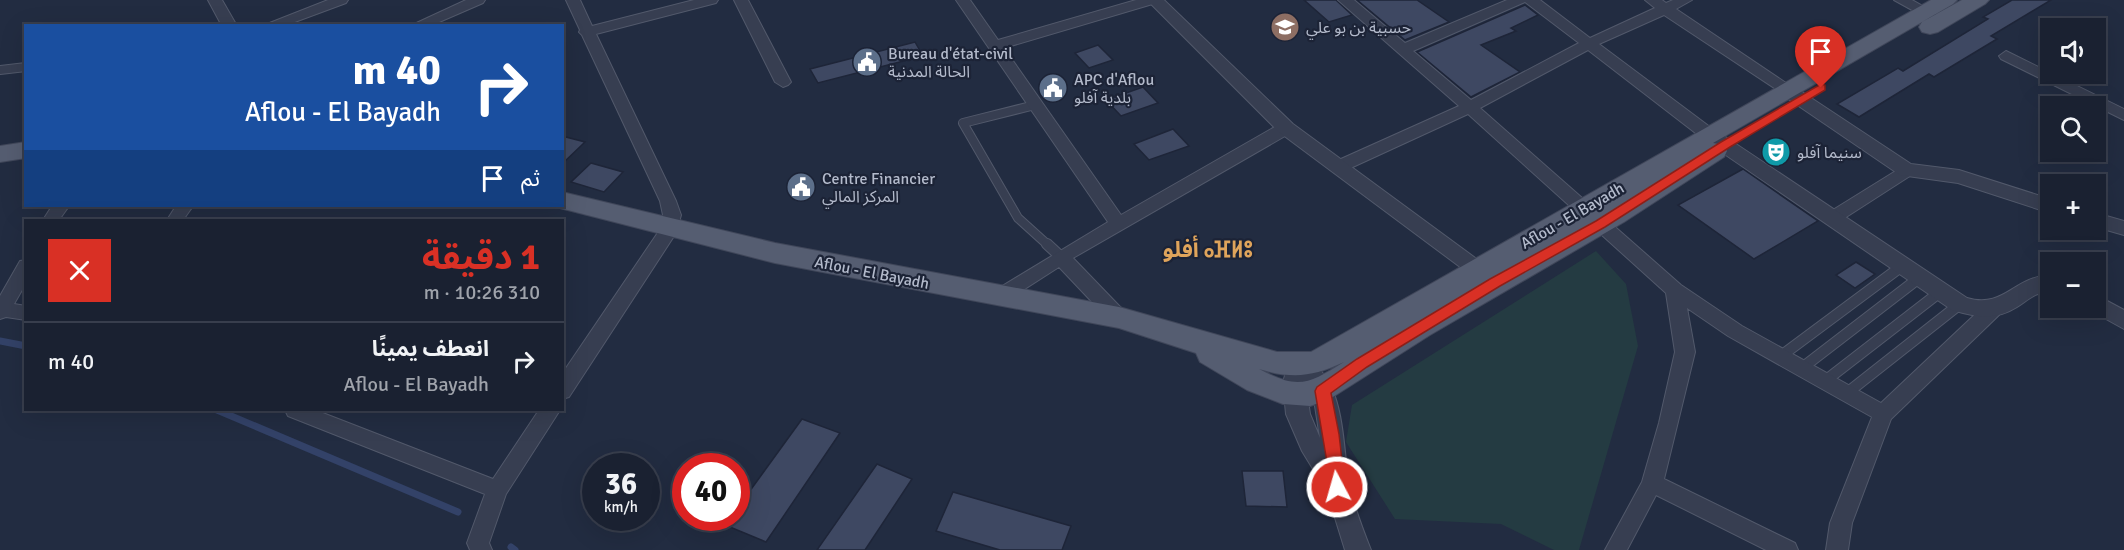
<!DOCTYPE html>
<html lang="ar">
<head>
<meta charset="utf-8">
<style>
	:root { --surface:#1a2131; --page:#232939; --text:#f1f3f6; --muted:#9fa3ab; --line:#383e4d; --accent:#d93025 }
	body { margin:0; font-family:Signika,"Noto Sans Arabic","Noto Sans Tifinagh",sans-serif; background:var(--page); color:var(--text); direction:rtl; height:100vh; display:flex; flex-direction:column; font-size:22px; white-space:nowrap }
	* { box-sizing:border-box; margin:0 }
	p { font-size:20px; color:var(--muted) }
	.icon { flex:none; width:33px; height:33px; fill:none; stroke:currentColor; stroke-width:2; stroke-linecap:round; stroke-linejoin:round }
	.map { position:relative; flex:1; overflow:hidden; direction:ltr }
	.side { position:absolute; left:24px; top:219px; width:540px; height:192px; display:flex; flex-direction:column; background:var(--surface); border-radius:0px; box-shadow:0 6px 24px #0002,0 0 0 2px var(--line); direction:rtl }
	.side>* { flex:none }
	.top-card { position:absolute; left:24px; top:24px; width:540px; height:183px; border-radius:0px; box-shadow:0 6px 24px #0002,0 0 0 2px var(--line); direction:rtl; background:#1a4fa0; color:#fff; overflow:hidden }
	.controls { position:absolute; left:2040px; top:18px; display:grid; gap:12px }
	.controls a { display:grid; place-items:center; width:66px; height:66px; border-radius:0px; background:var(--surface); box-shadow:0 6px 24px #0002,0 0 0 2px var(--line); font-size:30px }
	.speed { position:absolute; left:582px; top:453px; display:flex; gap:12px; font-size:30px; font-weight:700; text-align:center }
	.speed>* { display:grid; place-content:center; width:78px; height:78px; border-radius:50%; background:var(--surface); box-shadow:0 6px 24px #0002,0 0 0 2px var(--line); line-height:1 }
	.speed small { font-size:15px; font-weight:400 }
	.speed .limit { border:9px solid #d22; background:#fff; color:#111 }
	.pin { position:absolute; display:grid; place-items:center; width:51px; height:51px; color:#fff; margin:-62px -26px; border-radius:50% 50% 50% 0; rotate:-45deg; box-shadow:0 0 6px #0007 }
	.pin .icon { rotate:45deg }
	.me { position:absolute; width:66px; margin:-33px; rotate:354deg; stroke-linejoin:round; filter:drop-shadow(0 0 4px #0008) }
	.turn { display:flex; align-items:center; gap:21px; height:126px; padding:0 24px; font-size:27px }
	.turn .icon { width:78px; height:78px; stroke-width:2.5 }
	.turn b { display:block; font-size:42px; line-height:51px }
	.then { display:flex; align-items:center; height:57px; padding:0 24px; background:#0003; gap:12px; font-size:22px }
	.round { display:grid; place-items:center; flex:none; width:63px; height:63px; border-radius:0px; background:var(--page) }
	.summary { display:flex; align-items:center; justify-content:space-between; height:102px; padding:0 24px }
	h1 { font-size:36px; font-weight:700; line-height:45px; color:var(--accent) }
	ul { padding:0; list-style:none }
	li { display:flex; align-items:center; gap:18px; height:78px; padding:0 24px; border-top:2px solid var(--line) }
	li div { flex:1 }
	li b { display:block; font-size:22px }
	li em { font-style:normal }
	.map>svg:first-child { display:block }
	.green { fill:#243b42 }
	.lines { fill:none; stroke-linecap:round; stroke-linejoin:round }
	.stream { stroke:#334268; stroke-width:7 }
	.building { fill:#3e4862; stroke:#1e2538; stroke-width:1.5 }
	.service-far1-casing { stroke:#52596b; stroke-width:10 }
	.service-casing { stroke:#52596b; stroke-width:12 }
	.minor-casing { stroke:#52596b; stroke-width:2 }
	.tertiary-casing { stroke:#52596b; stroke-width:2 }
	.primary-casing { stroke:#40475a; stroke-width:2 }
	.service-far1 { stroke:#373e51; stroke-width:8 }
	.service { stroke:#373e51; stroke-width:10 }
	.minor { fill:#373e51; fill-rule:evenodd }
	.tertiary { fill:#373e51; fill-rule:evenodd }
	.primary { fill:#555d71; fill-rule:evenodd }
	.route { fill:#d93025; stroke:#8d1f18; stroke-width:1.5 }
	.labels { text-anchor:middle; stroke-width:4.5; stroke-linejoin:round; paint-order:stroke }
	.poi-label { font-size:16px; fill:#b3bacb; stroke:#1c2336; text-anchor:start }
	.street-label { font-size:16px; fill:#b3bacb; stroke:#1c2336 }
	.district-label { font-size:22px; font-weight:bold; fill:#dfa45b; stroke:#1c2336 }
</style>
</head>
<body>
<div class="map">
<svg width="2124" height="550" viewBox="0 0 2124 550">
	<rect width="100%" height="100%" fill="#222c41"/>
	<path class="green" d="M1596,251L1626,284L1638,346L1579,550H1554L1501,524L1395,519L1346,442L1352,405Z"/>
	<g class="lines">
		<path class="stream" d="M0,341L26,346
			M217,410L458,512
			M511,547L515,550"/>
	</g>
	<path class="building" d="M1304,0H1336L1352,15L1329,22Z
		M1357,0H1417L1449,22L1405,40Z
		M2012,0H2051L1991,36L1997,39L1934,77L1929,74L1859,117L1837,104L1898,68L1903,71L1988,19L1983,17Z
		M1525,5L1538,15L1511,28L1516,31L1481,45L1520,72L1471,97L1417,52Z
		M915,42L923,56L818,83L810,69Z
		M1098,45L1113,60L1089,68L1075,53Z
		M1143,87L1158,103L1121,116L1106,100Z
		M1173,129L1189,146L1149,160L1134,144Z
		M562,136L585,142L562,164Z
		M591,163L623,172L604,192L571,182Z
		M1743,169L1818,221L1754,259L1678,205Z
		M1856,262L1875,274L1855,288L1836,275Z
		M802,419L840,433L766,542L725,525L731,518H736V510Z
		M877,464L912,479L865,550H817Z
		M1242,471H1283L1287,507L1246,506Z
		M953,492L1071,526L1062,550H1000L936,531Z"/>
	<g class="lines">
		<g class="service-far1-casing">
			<path id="service-far1" d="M0,70L26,67
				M1035,105L963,123L1018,218L1049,246"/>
		</g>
		<g class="service-casing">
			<path id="service" d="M1047,244L1061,257
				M1781,356L1902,266
				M1802,368L1919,278
				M1825,381L1940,292
				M1847,393L1960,304"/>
		</g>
		<g class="minor-casing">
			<path id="minor" d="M208,0H222L237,26H222Z
				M328,0H348L346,3L284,26H262Z
				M466,0H485L483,3L430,26H410Z
				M566,0H580L592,26L694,0H718L716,3L596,34L676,201L681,215L676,233L569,397L562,399V374L661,228L663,215L660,201L582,35L579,32L580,30Z
				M734,0H748L791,82L788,85L783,87L775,82Z
				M956,0H970L998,40L1136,0H1158L1156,3L1004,48L1121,215L1280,124H1292L1294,128L1292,132L1073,258L1126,313L1128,318L1126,323L1119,325L1112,323L1059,267L1006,301L1000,303L994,301L991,296L994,291L1108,222Z
				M1338,0H1354L1405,43L1507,0H1540L1590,38L1655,8L1645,0H1662L1666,3L1673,0H1692L1676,9L1792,87L1795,90L1792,93H1782L1664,15L1599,44L1714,130L1716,134L1714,138H1702L1588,50L1480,108L1681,285L1742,326L1881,403L1985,305L1992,303L1999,305L2001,310L1999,315L1891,419L1852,523L1848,550H1826L1830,523L1872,417L1728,336L1687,308L1695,352L1664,479L1795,543L1798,550H1766L1656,495L1627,550H1605L1642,482L1659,423L1675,352L1666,293L1468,114L1344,171H1332L1330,167L1332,163L1459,106ZM1525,2L1579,43L1471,100L1413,51Z
				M1894,0H1912L1944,18L1942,21H1932Z
				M2006,51L2124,109V120L2001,59L1999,56Z
				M1907,164L1913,166L1915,170L1913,174L1840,221H1828L1825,217L1828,213Z
				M52,206H69L59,220H43Z
				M176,206H193L183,220H167Z
				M26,260V283L14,304L26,306V320L6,317L0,319V296L20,261Z
				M285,410H315L493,479L539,410H560L506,494L489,543L492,550H470L467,543L485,494L288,416Z"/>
		</g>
		<g class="tertiary-casing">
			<path id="tertiary" d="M1147,0H1164L1293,124L1497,274L1501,279L1497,284L1490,287L1483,284L1279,132Z
				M1787,84L1793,86L1911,164L1959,170L2050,199V213L1958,183L1900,175L1781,94L1778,90L1781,86Z
				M1708,128L1715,130L1967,298C2004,309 2013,277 2050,275V291C2036,292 2029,299 2017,307C1995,321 1976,317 1952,310L1701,138L1699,134L1701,130Z
				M2096,213L2124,221V235L2096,227Z
				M2096,295L2124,310V329L2088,309L2096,308Z
				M1298,356C1348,372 1341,447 1350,488C1355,509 1363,530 1371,550H1345L1327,492L1302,451L1286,414L1283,382L1290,359ZM1306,387L1315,406L1320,438L1310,414Z"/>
		</g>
		<g class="primary-casing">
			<path id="primary" d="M1931,0H1957L1953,4L1713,143L1724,145L1727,151L1724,157L1624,222L1430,335L1328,400L1310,406L1283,404L1247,390L1200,362L1196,353L1119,328L775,263L552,206H562V192L775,243L1119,307L1277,352H1311ZM1344,362C1309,384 1298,390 1259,369C1293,379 1312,377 1344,362Z
				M1962,0H1989L1985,4L1938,32L1930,34L1922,32L1919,27L1922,22Z
				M26,142V158L0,162V146Z"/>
		</g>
		<use href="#service-far1" class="service-far1"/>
		<use href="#service" class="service"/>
		<use href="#minor" class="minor"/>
		<use href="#tertiary" class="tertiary"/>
		<use href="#primary" class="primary"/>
	</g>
	<path class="route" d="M1821,84L1825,85V90L1730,147L1605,227L1500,286L1367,367L1331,393L1339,434L1345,487L1343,492L1337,494L1332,492L1315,391L1317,387L1357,359L1490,279L1596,221L1721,142Z"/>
	<defs>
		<g id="school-disc" transform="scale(1.5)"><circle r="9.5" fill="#8d6e63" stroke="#1c2336"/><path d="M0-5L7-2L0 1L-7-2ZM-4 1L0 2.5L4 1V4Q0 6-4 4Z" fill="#fff"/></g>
		<g id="civic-disc" transform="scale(1.5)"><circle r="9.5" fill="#5c6f8a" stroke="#1c2336"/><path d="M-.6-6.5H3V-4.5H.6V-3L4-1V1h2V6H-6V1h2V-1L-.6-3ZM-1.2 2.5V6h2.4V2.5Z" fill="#fff"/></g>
		<g id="theatre-disc" transform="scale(1.5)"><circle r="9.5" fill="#0f9aa8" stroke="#1c2336"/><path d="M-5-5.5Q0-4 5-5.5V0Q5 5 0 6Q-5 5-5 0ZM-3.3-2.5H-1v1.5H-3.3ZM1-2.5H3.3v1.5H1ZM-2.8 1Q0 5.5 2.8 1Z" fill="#fff"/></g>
	</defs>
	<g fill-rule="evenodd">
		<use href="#school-disc" x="1285" y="27"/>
		<use href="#civic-disc" x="867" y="62"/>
		<use href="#civic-disc" x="1053" y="88"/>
		<use href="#theatre-disc" x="1776" y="152"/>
		<use href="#civic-disc" x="801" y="187"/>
	</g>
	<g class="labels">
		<g class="poi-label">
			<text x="1306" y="33">حسبية بن بو علي</text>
			<text x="888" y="59">Bureau d'état-civil<tspan x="888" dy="18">الحالة المدنية</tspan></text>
			<text x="1074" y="85">APC d'Aflou<tspan x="1074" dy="18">بلدية آفلو</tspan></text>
			<text x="1797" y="158">سنيما آفلو</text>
			<text x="822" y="184">Centre Financier<tspan x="822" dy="18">المركز المالي</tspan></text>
		</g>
		<g class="street-label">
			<text transform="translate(1572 215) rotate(-30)" y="6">Aflou - El Bayadh</text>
			<text transform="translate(872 272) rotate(11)" y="6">Aflou - El Bayadh</text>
		</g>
		<g class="district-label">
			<text x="1208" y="257">أفلو ⴰⴼⵍⵓ</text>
		</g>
	</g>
</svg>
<div class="controls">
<a><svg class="icon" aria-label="sound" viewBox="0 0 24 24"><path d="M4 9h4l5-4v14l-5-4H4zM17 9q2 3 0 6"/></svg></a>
<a><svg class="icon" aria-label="search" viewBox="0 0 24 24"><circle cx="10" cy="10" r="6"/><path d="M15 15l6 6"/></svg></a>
<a>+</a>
<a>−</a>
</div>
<div class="speed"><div>36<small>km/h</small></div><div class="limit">40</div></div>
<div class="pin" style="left:1821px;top:88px;background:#d93025"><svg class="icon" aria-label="arrive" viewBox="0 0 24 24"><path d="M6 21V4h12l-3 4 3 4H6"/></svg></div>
<svg class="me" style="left:1337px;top:487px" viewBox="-20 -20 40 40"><circle r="17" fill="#d93025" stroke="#fff" stroke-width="3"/><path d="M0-11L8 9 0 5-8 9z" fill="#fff"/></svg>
<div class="top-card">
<div class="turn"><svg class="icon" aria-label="right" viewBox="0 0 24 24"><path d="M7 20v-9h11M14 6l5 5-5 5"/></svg><div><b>40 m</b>Aflou - El Bayadh</div></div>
<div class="then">ثم<svg class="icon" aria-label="arrive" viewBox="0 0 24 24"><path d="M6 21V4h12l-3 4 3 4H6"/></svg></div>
</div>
<section class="side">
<div class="summary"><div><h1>1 دقيقة</h1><p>310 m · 10:26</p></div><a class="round" style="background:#d93025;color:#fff"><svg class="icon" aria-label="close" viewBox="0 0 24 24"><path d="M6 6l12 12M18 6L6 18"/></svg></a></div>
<ul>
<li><svg class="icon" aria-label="right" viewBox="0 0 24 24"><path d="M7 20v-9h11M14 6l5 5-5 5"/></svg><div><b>انعطف يمينًا</b><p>Aflou - El Bayadh</p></div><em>40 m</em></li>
</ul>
</section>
</div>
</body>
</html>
